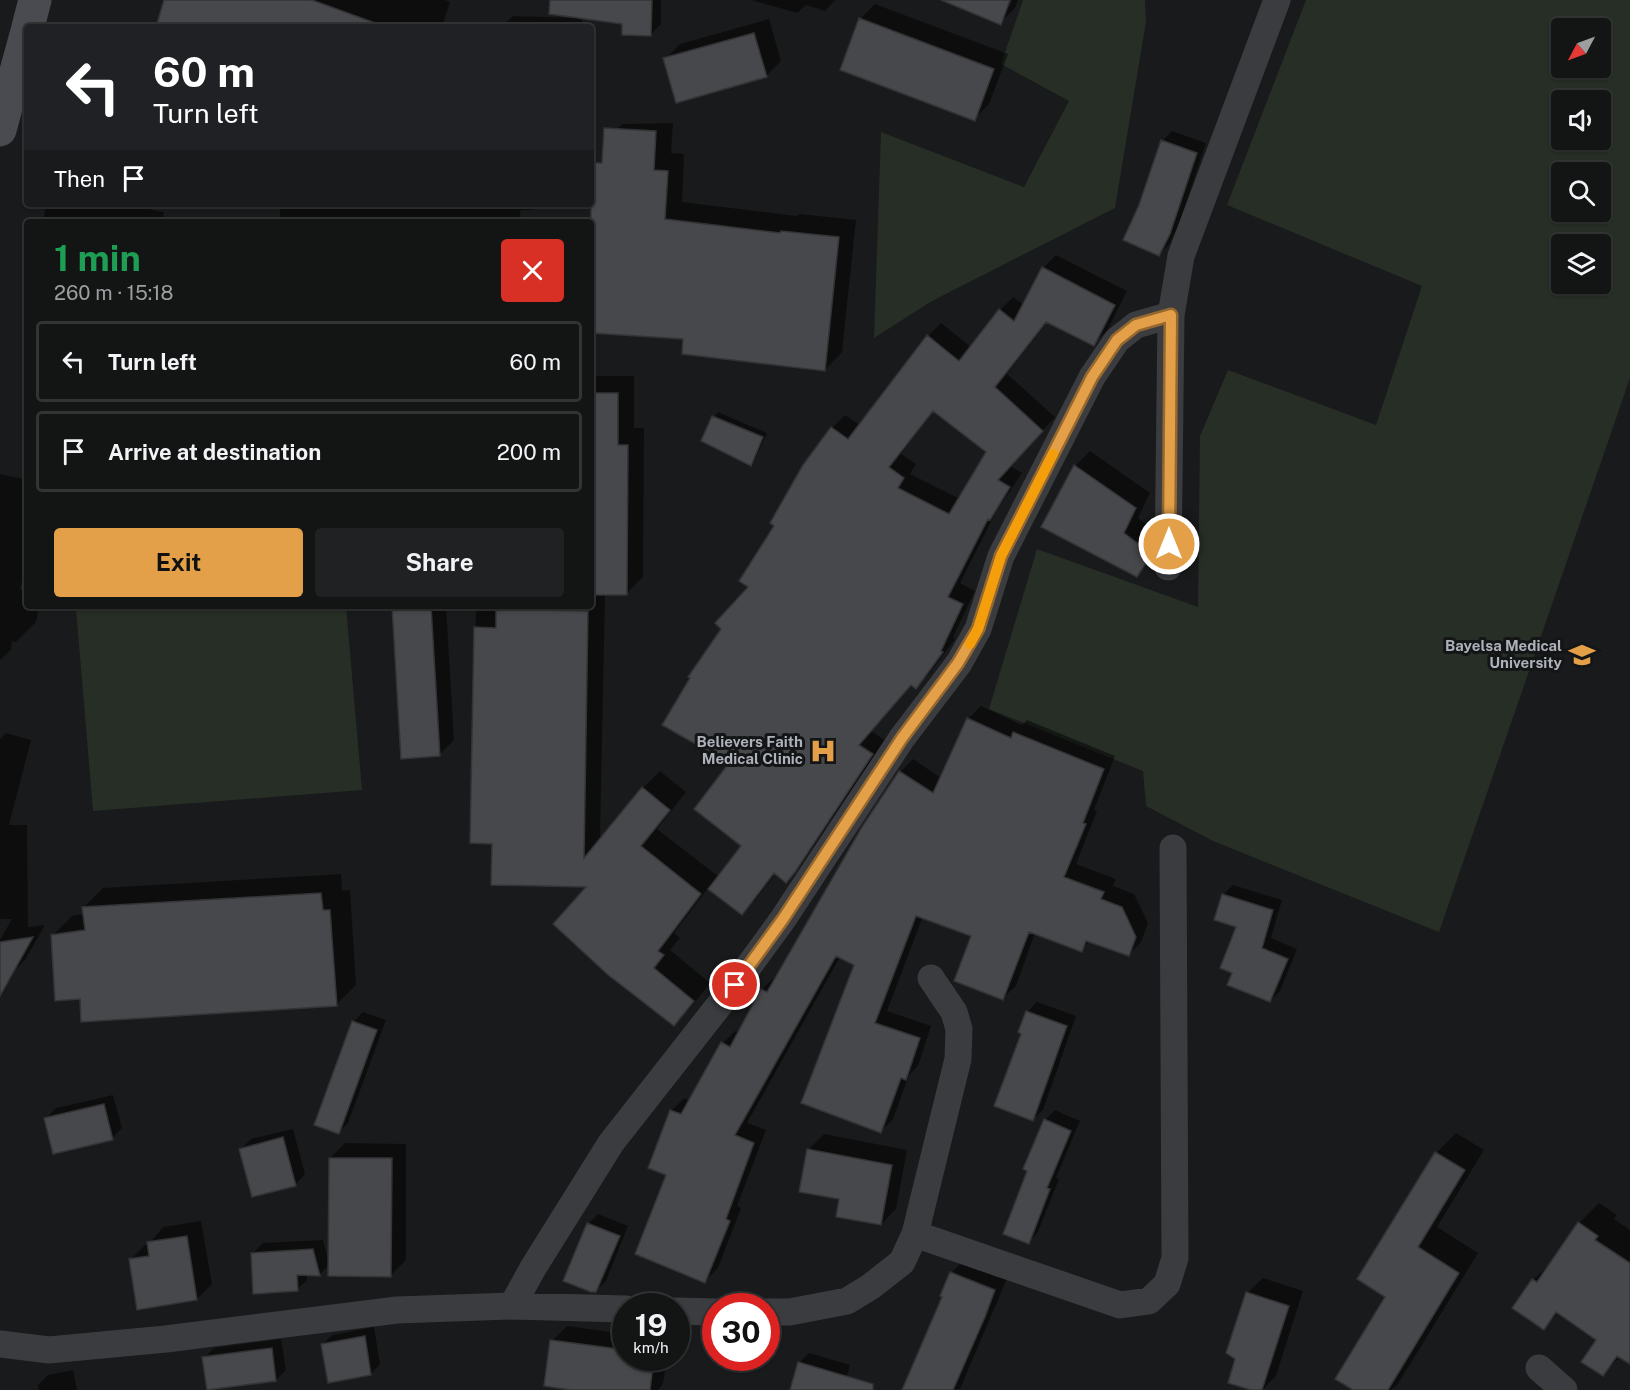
<!DOCTYPE html>
<html lang="en">
<head>
<meta charset="utf-8">
<style>
	:root { --surface:#131414; --page:#202122; --text:#f1f3f6; --muted:#9d9ea0; --line:#323334; --accent:#e4a049 }
	body { margin:0; font-family:"Public Sans",sans-serif; background:var(--page); color:var(--text); height:100vh; display:flex; flex-direction:column; font-size:22px; white-space:nowrap }
	* { box-sizing:border-box; margin:0 }
	p { font-size:20px; color:var(--muted) }
	.icon { flex:none; width:33px; height:33px; fill:none; stroke:currentColor; stroke-width:2; stroke-linecap:round; stroke-linejoin:round }
	.map { position:relative; flex:1; overflow:hidden }
	.side { position:absolute; left:24px; top:219px; width:570px; height:390px; display:flex; flex-direction:column; background:var(--surface); border-radius:6px; box-shadow:0 2px 4px #0004,0 0 0 2px var(--line) }
	.side>* { flex:none }
	.hud { position:absolute; left:24px; top:24px; width:570px; height:183px; border-radius:6px; box-shadow:0 2px 4px #0004,0 0 0 2px var(--line); background:#202124; color:#fff; overflow:hidden }
	.needle { width:39px; rotate:229deg }
	.buttons { position:absolute; left:1551px; top:18px; display:grid; gap:12px }
	.buttons a { display:grid; place-items:center; width:60px; height:60px; border-radius:6px; background:var(--surface); box-shadow:0 2px 4px #0004,0 0 0 2px var(--line); font-size:30px }
	.speed { position:absolute; left:612px; top:1293px; display:flex; gap:12px; font-size:30px; font-weight:700; text-align:center }
	.speed>* { display:grid; place-content:center; width:78px; height:78px; border-radius:50%; background:var(--surface); box-shadow:0 2px 4px #0004,0 0 0 2px var(--line); line-height:1 }
	.speed small { font-size:15px; font-weight:400 }
	.speed .limit { border:9px solid #d22; background:#fff; color:#111 }
	.pin { position:absolute; display:grid; place-items:center; width:51px; height:51px; color:#fff; margin:-26px; border:3px solid #fff; border-radius:50%; box-shadow:0 2px 6px #0007 }
	.me { position:absolute; width:66px; margin:-33px; rotate:0deg; stroke-linejoin:round; filter:drop-shadow(0 0 4px #0008) }
	.turn { display:flex; align-items:center; gap:21px; height:126px; padding:0 30px; font-size:27px }
	.turn .icon { width:78px; height:78px; stroke-width:2.5 }
	.turn b { display:block; font-size:42px; line-height:51px }
	.then { display:flex; align-items:center; height:57px; padding:0 30px; background:#0003; gap:12px; font-size:22px }
	.round { display:grid; place-items:center; flex:none; width:63px; height:63px; border-radius:6px; background:var(--page) }
	.overview { display:flex; align-items:center; justify-content:space-between; height:102px; padding:0 30px }
	h1 { font-size:36px; font-weight:700; line-height:45px; color:#1e9e55 }
	.action { display:flex; gap:12px; margin-top:auto; padding:12px 30px }
	.action a { flex:1; height:69px; border-radius:6px; background:var(--accent); color:#111; font-size:24px; font-weight:700; line-height:69px; text-align:center }
	.action a+a { background:var(--page); color:var(--text) }
	ul { padding:0; list-style:none }
	li { display:flex; align-items:center; gap:18px; height:81px; margin:0 12px 9px; padding:0 18px; border:3px solid var(--line); border-radius:6px }
	li div { flex:1 }
	li b { display:block; font-size:22px }
	li em { font-style:normal }
	.map>svg:first-child { display:block }
	.green { fill:#262e26; fill-rule:evenodd }
	.shadow { fill:#0007; fill-rule:evenodd }
	.building { fill:#47484b; stroke:#343437; stroke-width:1.5; fill-rule:evenodd }
	.lines { fill:none; stroke-linecap:round; stroke-linejoin:round }
	.street { stroke:#3b3c40; stroke-width:27 }
	.secondary { stroke:#494b50; stroke-width:33 }
	.route-casing { stroke:#94682f; stroke-width:15 }
	.route { stroke:#e4a049; stroke-width:10 }
	.slow { stroke:#f59e0b; stroke-width:10 }
	.labels { text-anchor:middle; stroke-width:6; stroke-linejoin:round; paint-order:stroke }
	.poi-label { font-size:15px; font-weight:bold; fill:#adb2ba; stroke:#141516; text-anchor:end }
</style>
</head>
<body>
<div class="map">
<svg width="1630" height="1390" viewBox="0 0 1630 1390">
	<rect width="100%" height="100%" fill="#191a1b"/>
	<path class="green" d="M1023,0H1145L1146,22L1115,208L932,301L874,338L881,132L1024,187L1069,101L1001,64Z
		M1306,0H1630V378L1439,932L1213,841L1146,806L1143,771L989,709L1037,549L1198,607L1200,436L1228,370L1376,425L1422,286L1227,205ZM1562,28H1600V68H1562ZM1562,100H1600V140H1562ZM1562,172H1600V212H1562ZM1562,244H1600V284H1562Z
		M117,606H346L362,790L93,811L76,609Z"/>
	<path class="shadow" d="M166,0H445L450,2L442,27H157Z
		M581,0H661V24L651,34L623,22L582,17V27H501L513,16L579,18Z
		M751,0H835L825,11L806,5L797,13Z
		M941,0H1009L1006,7H1009L1012,0H1018L1015,8L1000,23Z
		M875,4L1008,54L989,104L974,119L860,19Z
		M769,19L781,61L766,76L665,59L680,44Z
		M673,123L671,153L684,154L682,202L797,216L800,214L856,220L842,352L825,370L685,338L591,332V257L605,142L622,124Z
		M1172,131L1206,143L1180,221L1169,245L1159,254L1140,205L1162,141Z
		M52,204H152L151,210L164,212L162,222H43L45,210Z
		M280,204H537L531,210H520L521,222H280Z
		M1056,255L1127,291L1107,331L1093,344L1048,321L1007,374L1055,417L1010,466L1022,473L997,510L960,583L975,591L953,637L955,639L929,674L916,687L912,684L871,731L885,740L799,868L786,881L776,873L755,900L742,913L709,887L674,933L680,938L670,950L710,983L691,1007L674,1024L590,886L494,843L472,842L476,606H591V376H634V428H644L643,577L626,594L605,593L600,840L643,788L660,771L686,792L657,829L719,877L743,846L732,763L750,586L776,525L832,428L845,415L860,425L928,336L941,323L971,347L1000,310L1013,297L1024,305L1043,268ZM934,410L988,452L960,499L910,474L916,464L901,454Z
		M718,412L767,433L755,459L751,464L714,417Z
		M1090,451L1150,493L1138,518L1165,539L1152,560L1137,575L1075,466Z
		M0,474L27,480V554L20,590L27,591V606H39L36,622L16,642L12,641L11,650L0,660Z
		M393,606H446L454,740L439,755Z
		M981,706L1022,725L1027,720L1115,756L1094,810L1097,811L1076,864L1116,879L1113,886L1134,894L1148,923L1141,942L1128,955L1090,941L1081,950L1035,933L1016,986L1003,998L973,935L923,916L887,1011L931,1026L918,1066L909,1075L893,1119L880,1132L856,964L840,957L747,1123L766,1130L737,1206L741,1208L718,1268L705,1281L668,1175L671,1111L684,1098L690,1101L723,1043L735,1031L739,1033L762,989L775,977L777,978L864,828L900,772L913,759L941,778L968,719Z
		M6,733L31,740L9,825H27L28,927L45,925L25,960L11,974L0,967V940L12,919H0V739Z
		M341,874L342,891L350,890L356,985L336,1005L81,998L52,936L72,916L84,914L83,908L103,888Z
		M1233,885L1282,900L1271,938L1297,949L1280,991L1270,1001L1234,972L1238,926L1223,895Z
		M1037,1002L1076,1016L1043,1110L1033,1119L1023,1033L1027,1012Z
		M363,1012L386,1020L348,1123L338,1133L353,1022Z
		M113,1095L122,1128L112,1138L46,1118L56,1108Z
		M1055,1110L1080,1121L1056,1178L1059,1179L1038,1232L1029,1242L1045,1120Z
		M293,1129L305,1174L296,1184L253,1195L241,1149L251,1139Z
		M1456,1133L1484,1150L1437,1227L1478,1253L1398,1384L1391,1390H1356L1436,1153Z
		M824,1134L907,1150L896,1209L881,1224L841,1198L809,1149Z
		M345,1143L406,1144V1260L391,1275L330,1264L320,1274H307V1280L297,1290L253,1253L263,1243L323,1240L329,1262L330,1158Z
		M1599,1203L1617,1215L1614,1219L1630,1230V1363L1621,1356L1603,1374L1598,1339L1559,1312L1544,1328L1533,1280L1554,1260L1579,1223Z
		M598,1214L628,1226L606,1281L595,1291L565,1280L589,1223Z
		M201,1221L212,1284L197,1299L130,1260L145,1245L149,1244L163,1227Z
		M965,1259L1008,1276L960,1389L917,1390L951,1273Z
		M1263,1278L1303,1291L1276,1376L1262,1390H1256L1237,1359L1247,1293Z
		M567,1326L626,1334V1358H667L663,1384L658,1390H582L552,1341Z
		M374,1327L380,1364L371,1374L322,1345L332,1335Z
		M281,1339L286,1370L276,1380L204,1358L214,1348Z
		M809,1353L850,1365L843,1390H792L799,1363Z
		M73,1370L77,1390H39L38,1385L48,1375Z"/>
	<path class="building" d="M164,0H312L378,24V27H156Z
		M550,0H652L651,36L622,35V24L549,14Z
		M941,0H1010L1001,25Z
		M859,18L994,69L975,121L840,70Z
		M754,33L767,77L676,103L663,58Z
		M604,128L656,131L654,170L668,171L665,219L780,233L781,231L839,237L825,371L682,354L683,339L591,333V163H602Z
		M1161,140L1197,153L1170,234L1159,256L1123,240L1139,205Z
		M1042,267L1115,305L1094,346L1046,322L995,387L1043,431L998,480L1010,487L990,520L988,519L948,597L963,604L941,651L943,652L916,689L911,685L859,745L873,754L795,872L786,883L774,873L742,915L708,889L741,846L694,809L729,763L662,725L690,678L688,677L721,629L715,623L748,587L739,581L774,526L770,523L803,465L831,427L848,439L927,335L959,361L999,309L1014,321ZM933,411L986,452L949,514L898,488L904,478L889,467Z
		M591,393H618V445H628L627,595H591L593,469H591Z
		M712,416L763,437L751,466L701,441Z
		M1074,465L1136,508L1124,533L1152,554L1137,577L1041,527Z
		M392,606H431L440,756L401,759Z
		M496,609L588,611L584,858L642,787L670,810L641,846L701,894L658,951L664,955L654,968L694,1001L674,1026L607,974L553,924L586,887L491,885L492,844L470,843L474,627L496,628Z
		M967,718L1011,738L1013,732L1104,769L1083,823L1086,824L1064,877L1104,892L1101,899L1122,907L1136,937L1129,956L1086,941L1082,952L1029,932L1003,1000L954,981L971,936L916,916L875,1023L920,1038L906,1080L901,1078L881,1133L801,1103L854,965L836,956L735,1135L754,1143L726,1219L730,1221L705,1283L635,1254L666,1175L648,1168L670,1110L681,1114L721,1042L730,1047L761,989L767,992L862,827L899,771L933,793Z
		M321,893L323,910H330L337,1006L81,1022L80,999L55,1001L51,935L85,930L82,907Z
		M1222,894L1273,910L1262,948L1288,959L1270,1002L1227,985L1232,973L1220,968L1236,927L1214,920Z
		M33,937L0,996V942Z
		M1026,1011L1067,1026L1033,1121L994,1106L1021,1034L1018,1032Z
		M352,1021L377,1030L339,1134L314,1125Z
		M104,1104L113,1140L53,1154L44,1118Z
		M1044,1119L1071,1131L1047,1188L1050,1189L1029,1244L1003,1234L1027,1171L1023,1169Z
		M283,1137L296,1186L252,1197L239,1149Z
		M807,1149L892,1165L881,1225L836,1217L839,1199L799,1192Z
		M1435,1152L1465,1170L1418,1247L1459,1273L1388,1390H1353L1335,1379L1385,1297L1357,1279Z
		M329,1158H392L391,1277L328,1276Z
		M1578,1222L1598,1236L1595,1240L1630,1263V1364L1617,1356L1603,1376L1581,1362L1596,1340L1556,1312L1544,1330L1512,1308L1532,1279L1537,1282Z
		M587,1223L620,1236L596,1292H591L563,1281Z
		M187,1236L197,1300L137,1310L129,1259L149,1256L147,1242Z
		M313,1249L320,1276L297,1275L298,1291L253,1294L251,1253Z
		M950,1272L995,1290L985,1317L953,1390H902L942,1297L940,1296Z
		M1246,1292L1289,1306L1262,1390H1251L1228,1383L1235,1359L1226,1353Z
		M365,1336L371,1375L328,1383L321,1344Z
		M550,1340L626,1350V1358H654L650,1390H571L544,1386Z
		M272,1348L276,1381L207,1390L202,1357Z
		M798,1362L873,1384V1390H790Z"/>
	<g class="lines">
		<path class="street" d="M1168,567L1171,315L1181,256L1277,0
			M915,1234L1120,1305L1149,1301L1167,1284L1175,1258L1173,848
			M512,1306L533,1268L611,1143L735,985L783,919L902,738L959,663L978,629L1001,556L1092,377L1117,340L1136,325L1171,315
			M676,1311L716,1312
			M766,1312H790L847,1301L870,1287L902,1262L915,1234L958,1059L959,1029L954,1012L931,978
			M0,1344L49,1350L166,1339L397,1310L512,1306L626,1309
			M1539,1368L1564,1390"/>
		<path class="secondary" d="M28,27L35,0
			M0,130L27,31"/>
	</g>
	<g class="lines">
		<g class="route-casing">
			<path id="route" d="M735,985L783,919L902,738L958,663L978,629L1001,556L1092,377L1117,340L1136,325L1171,315L1169,544"/>
		</g>
		<use href="#route" class="route"/>
		<path class="slow" d="M970,644L978,629L1001,556L1053,454"/>
	</g>
	<defs>
		<g id="university-bare" transform="scale(2.07)"><path d="M0-5L7-2L0 1L-7-2ZM-4 1L0 2.5L4 1V4Q0 6-4 4Z" fill="#e4a049" stroke="#141516" stroke-width="2.5" paint-order="stroke"/></g>
		<g id="hospital-bare" transform="scale(2.07)"><path d="M-5-5h3v3.5h4V-5h3V5h-3V1.5h-4V5h-3Z" fill="#e4a049" stroke="#141516" stroke-width="2.5" paint-order="stroke"/></g>
	</defs>
	<g fill-rule="evenodd">
		<use href="#university-bare" x="1582" y="655"/>
		<use href="#hospital-bare" x="823" y="751"/>
	</g>
	<g class="labels">
		<g class="poi-label">
			<text x="1562" y="651">Bayelsa Medical<tspan x="1562" dy="17">University</tspan></text>
			<text x="803" y="747">Believers Faith<tspan x="803" dy="17">Medical Clinic</tspan></text>
		</g>
	</g>
</svg>
<div class="buttons">
<a><svg class="needle" viewBox="-14 -14 28 28"><path d="M0-13l5 13h-10z" fill="#e53935"/><path d="M0 13l5-13h-10z" fill="#9d9ea0"/></svg></a>
<a><svg class="icon" aria-label="sound" viewBox="0 0 24 24"><path d="M4 9h4l5-4v14l-5-4H4zM17 9q2 3 0 6"/></svg></a>
<a><svg class="icon" aria-label="search" viewBox="0 0 24 24"><circle cx="10" cy="10" r="6"/><path d="M15 15l6 6"/></svg></a>
<a><svg class="icon" aria-label="layers" viewBox="0 0 24 24"><path d="M12 4l9 5-9 5-9-5zM3 14l9 5 9-5"/></svg></a>
</div>
<div class="speed"><div>19<small>km/h</small></div><div class="limit">30</div></div>
<div class="pin" style="left:735px;top:985px;background:#d93025"><svg class="icon" aria-label="arrive" viewBox="0 0 24 24"><path d="M6 21V4h12l-3 4 3 4H6"/></svg></div>
<svg class="me" style="left:1169px;top:544px" viewBox="-20 -20 40 40"><circle r="17" fill="#e4a049" stroke="#fff" stroke-width="3"/><path d="M0-11L8 9 0 5-8 9z" fill="#fff"/></svg>
<div class="hud">
<div class="turn"><svg class="icon" aria-label="left" viewBox="0 0 24 24"><path d="M17 20v-9H6M10 6l-5 5 5 5"/></svg><div><b>60 m</b>Turn left</div></div>
<div class="then">Then<svg class="icon" aria-label="arrive" viewBox="0 0 24 24"><path d="M6 21V4h12l-3 4 3 4H6"/></svg></div>
</div>
<section class="side">
<div class="overview"><div><h1>1 min</h1><p>260 m · 15:18</p></div><a class="round" style="background:#d93025;color:#fff"><svg class="icon" aria-label="close" viewBox="0 0 24 24"><path d="M6 6l12 12M18 6L6 18"/></svg></a></div>
<ul>
<li><svg class="icon" aria-label="left" viewBox="0 0 24 24"><path d="M17 20v-9H6M10 6l-5 5 5 5"/></svg><div><b>Turn left</b></div><em>60 m</em></li>
<li><svg class="icon" aria-label="arrive" viewBox="0 0 24 24"><path d="M6 21V4h12l-3 4 3 4H6"/></svg><div><b>Arrive at destination</b></div><em>200 m</em></li>
</ul>
<div class="action"><a>Exit</a><a>Share</a></div>
</section>
</div>
</body>
</html>
